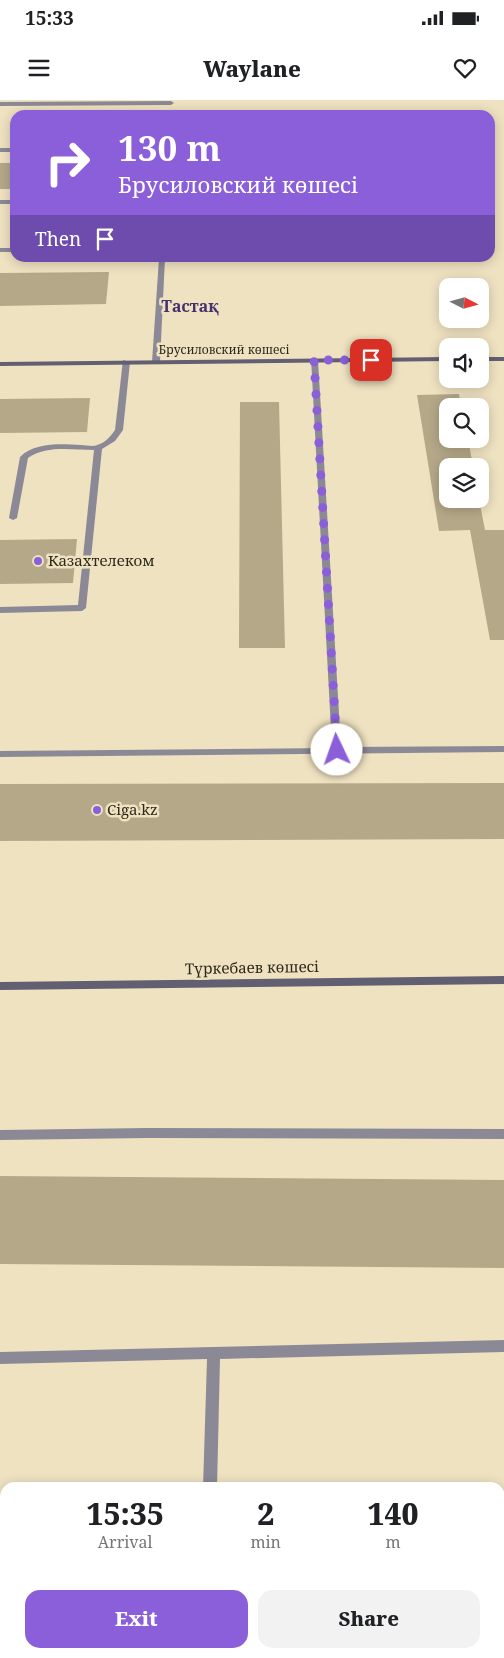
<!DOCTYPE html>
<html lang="en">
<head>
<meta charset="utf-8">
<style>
	:root { --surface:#fff; --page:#f2f2f2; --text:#202124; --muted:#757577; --accent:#8a5fd9 }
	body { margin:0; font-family:"Noto Serif",serif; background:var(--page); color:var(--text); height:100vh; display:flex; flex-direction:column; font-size:19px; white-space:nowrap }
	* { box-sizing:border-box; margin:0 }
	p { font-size:16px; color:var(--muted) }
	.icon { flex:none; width:28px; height:28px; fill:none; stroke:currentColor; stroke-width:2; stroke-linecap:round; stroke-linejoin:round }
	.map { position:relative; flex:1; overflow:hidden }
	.drawer { position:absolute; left:0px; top:1382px; width:505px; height:176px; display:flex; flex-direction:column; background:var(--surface); border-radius:15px 15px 0 0; box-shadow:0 2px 12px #0003 }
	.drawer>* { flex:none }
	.top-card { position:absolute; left:10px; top:10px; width:485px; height:152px; border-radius:15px; box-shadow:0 2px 12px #0003; background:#8a5fd9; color:#fff; overflow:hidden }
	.needle { width:32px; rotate:96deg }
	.fabs { position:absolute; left:439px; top:178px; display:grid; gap:10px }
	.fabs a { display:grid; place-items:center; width:50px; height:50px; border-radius:10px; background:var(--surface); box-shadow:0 2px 12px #0003; font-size:25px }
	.pin { position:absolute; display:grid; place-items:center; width:42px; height:42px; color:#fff; margin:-21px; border-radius:10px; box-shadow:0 2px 8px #0006 }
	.me { position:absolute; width:55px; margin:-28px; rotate:357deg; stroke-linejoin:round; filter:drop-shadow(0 0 4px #0008) }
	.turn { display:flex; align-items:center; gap:18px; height:105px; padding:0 25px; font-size:22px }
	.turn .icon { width:65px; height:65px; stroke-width:2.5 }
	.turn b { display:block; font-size:35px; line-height:42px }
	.then { display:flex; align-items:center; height:48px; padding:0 25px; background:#0003; gap:10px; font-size:19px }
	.eta { display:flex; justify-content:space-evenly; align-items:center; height:85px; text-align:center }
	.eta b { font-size:30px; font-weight:800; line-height:35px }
	.button { display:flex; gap:10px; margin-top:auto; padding:10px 25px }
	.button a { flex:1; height:58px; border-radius:15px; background:var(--accent); color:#fff; font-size:20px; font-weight:800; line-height:58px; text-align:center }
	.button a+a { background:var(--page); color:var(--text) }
	.status { display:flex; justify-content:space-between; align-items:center; height:35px; padding:0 25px; background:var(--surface); direction:ltr }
	.status svg { height:14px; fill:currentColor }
	header { display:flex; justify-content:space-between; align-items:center; height:65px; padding:0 25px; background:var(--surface); font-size:22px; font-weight:800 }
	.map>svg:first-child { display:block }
	.building { fill:#b5a889 }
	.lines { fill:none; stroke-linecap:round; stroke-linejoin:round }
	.lane { fill:#8c8997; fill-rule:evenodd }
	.secondary { fill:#635f72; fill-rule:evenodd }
	.route { stroke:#8a5fd9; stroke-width:9; stroke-dasharray:0 16.2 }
	.poi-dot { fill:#8a5fd9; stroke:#efe2c1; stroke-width:2 }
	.labels { text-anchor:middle; stroke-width:5; stroke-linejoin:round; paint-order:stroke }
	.far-street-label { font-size:12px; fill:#2e291c; stroke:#efe2c1 }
	.poi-label { font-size:15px; fill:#2e291c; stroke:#efe2c1; text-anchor:start }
	.street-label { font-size:15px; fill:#2e291c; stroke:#efe2c1 }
	.far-district-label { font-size:16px; font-weight:bold; fill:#45316d; stroke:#efe2c1 }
</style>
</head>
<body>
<div class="status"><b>15:33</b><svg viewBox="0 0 49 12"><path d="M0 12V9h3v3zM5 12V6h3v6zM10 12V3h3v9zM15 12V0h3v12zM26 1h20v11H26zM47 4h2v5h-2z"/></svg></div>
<header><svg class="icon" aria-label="menu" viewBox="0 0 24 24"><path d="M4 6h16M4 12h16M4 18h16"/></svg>Waylane<svg class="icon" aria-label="heart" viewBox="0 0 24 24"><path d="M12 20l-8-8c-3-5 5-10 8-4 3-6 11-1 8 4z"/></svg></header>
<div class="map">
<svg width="504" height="1558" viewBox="0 0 504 1558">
	<rect width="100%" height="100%" fill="#efe2c1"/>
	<path class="building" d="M0,63H15V89H0Z
		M109,172L106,204L0,206V173Z
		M459,294L461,306H448V339H468L473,366H448V399H479L485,430H504V540H490L470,430L439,431L417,295Z
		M90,298L87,332L0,333V299Z
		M240,302H279L285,548H239Z
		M77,439L73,483L0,484V440Z
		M504,683V739L0,741V684Z
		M0,1076L504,1080V1168L0,1164Z
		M274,1554H367V1558H274Z"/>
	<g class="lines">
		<path class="lane" d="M0,2L171,1L174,3L171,5L0,6Z
			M0,48H15V52H0Z
			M0,100H15V104H0Z
			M0,148H15V152H0Z
			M159,158H165L160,262L156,264L152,262Z
			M311,258L318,260L341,647L504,646V652L0,657V651L332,648Z
			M123,260L130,262L123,330L115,341L102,349L86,508L82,511L0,513V507L78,505L94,350C72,350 46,345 28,358L17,418L13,420L9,418L20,357C35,342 61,344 81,345C86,345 93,347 97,345C105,343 111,336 115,330Z
			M147,1028L504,1029V1039L147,1038L0,1040V1030Z
			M504,1240V1252L220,1259L217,1388H203L207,1259L0,1264V1252Z
			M199,1554H213V1558H199Z"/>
		<path class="secondary" d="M448,257V261L0,266V262Z
			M480,257H504V261H480Z
			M504,876V884L0,890V882Z"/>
	</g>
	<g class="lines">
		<path class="route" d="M337,650L314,260H371"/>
	</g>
	<g class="poi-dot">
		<circle cx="38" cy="461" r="5"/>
		<circle cx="97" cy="710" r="5"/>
	</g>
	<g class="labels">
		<g class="far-street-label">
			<text x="224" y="254">Брусиловский көшесі</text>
		</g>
		<g class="poi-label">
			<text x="48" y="466">Казахтелеком</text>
			<text x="107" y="715">Ciga.kz</text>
		</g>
		<g class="street-label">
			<text transform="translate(252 868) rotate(-1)" y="5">Түркебаев көшесі</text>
		</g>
		<g class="far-district-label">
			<text x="190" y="212">Тастақ</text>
		</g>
	</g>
</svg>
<div class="fabs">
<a><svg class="needle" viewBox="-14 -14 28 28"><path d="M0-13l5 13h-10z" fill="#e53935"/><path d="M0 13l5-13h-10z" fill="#757577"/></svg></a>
<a><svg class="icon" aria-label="sound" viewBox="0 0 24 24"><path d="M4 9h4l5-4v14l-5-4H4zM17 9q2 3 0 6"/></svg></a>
<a><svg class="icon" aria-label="search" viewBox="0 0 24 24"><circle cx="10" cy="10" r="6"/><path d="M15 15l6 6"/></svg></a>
<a><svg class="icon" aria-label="layers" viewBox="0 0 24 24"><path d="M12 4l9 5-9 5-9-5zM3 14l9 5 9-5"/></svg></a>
</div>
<div class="pin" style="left:371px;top:260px;background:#d93025"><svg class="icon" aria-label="arrive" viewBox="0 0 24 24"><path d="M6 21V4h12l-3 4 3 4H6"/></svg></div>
<svg class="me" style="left:337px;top:650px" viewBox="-20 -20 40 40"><circle r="19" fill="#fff"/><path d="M0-13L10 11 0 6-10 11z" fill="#8a5fd9"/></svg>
<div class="top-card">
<div class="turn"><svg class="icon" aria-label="right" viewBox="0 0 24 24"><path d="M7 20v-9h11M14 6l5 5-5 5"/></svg><div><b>130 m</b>Брусиловский көшесі</div></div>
<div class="then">Then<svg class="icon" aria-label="arrive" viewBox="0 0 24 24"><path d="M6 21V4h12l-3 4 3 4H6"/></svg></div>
</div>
<section class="drawer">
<div class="eta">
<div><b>15:35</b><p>Arrival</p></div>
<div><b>2</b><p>min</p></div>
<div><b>140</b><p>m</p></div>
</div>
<div class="button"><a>Exit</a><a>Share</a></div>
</section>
</div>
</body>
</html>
